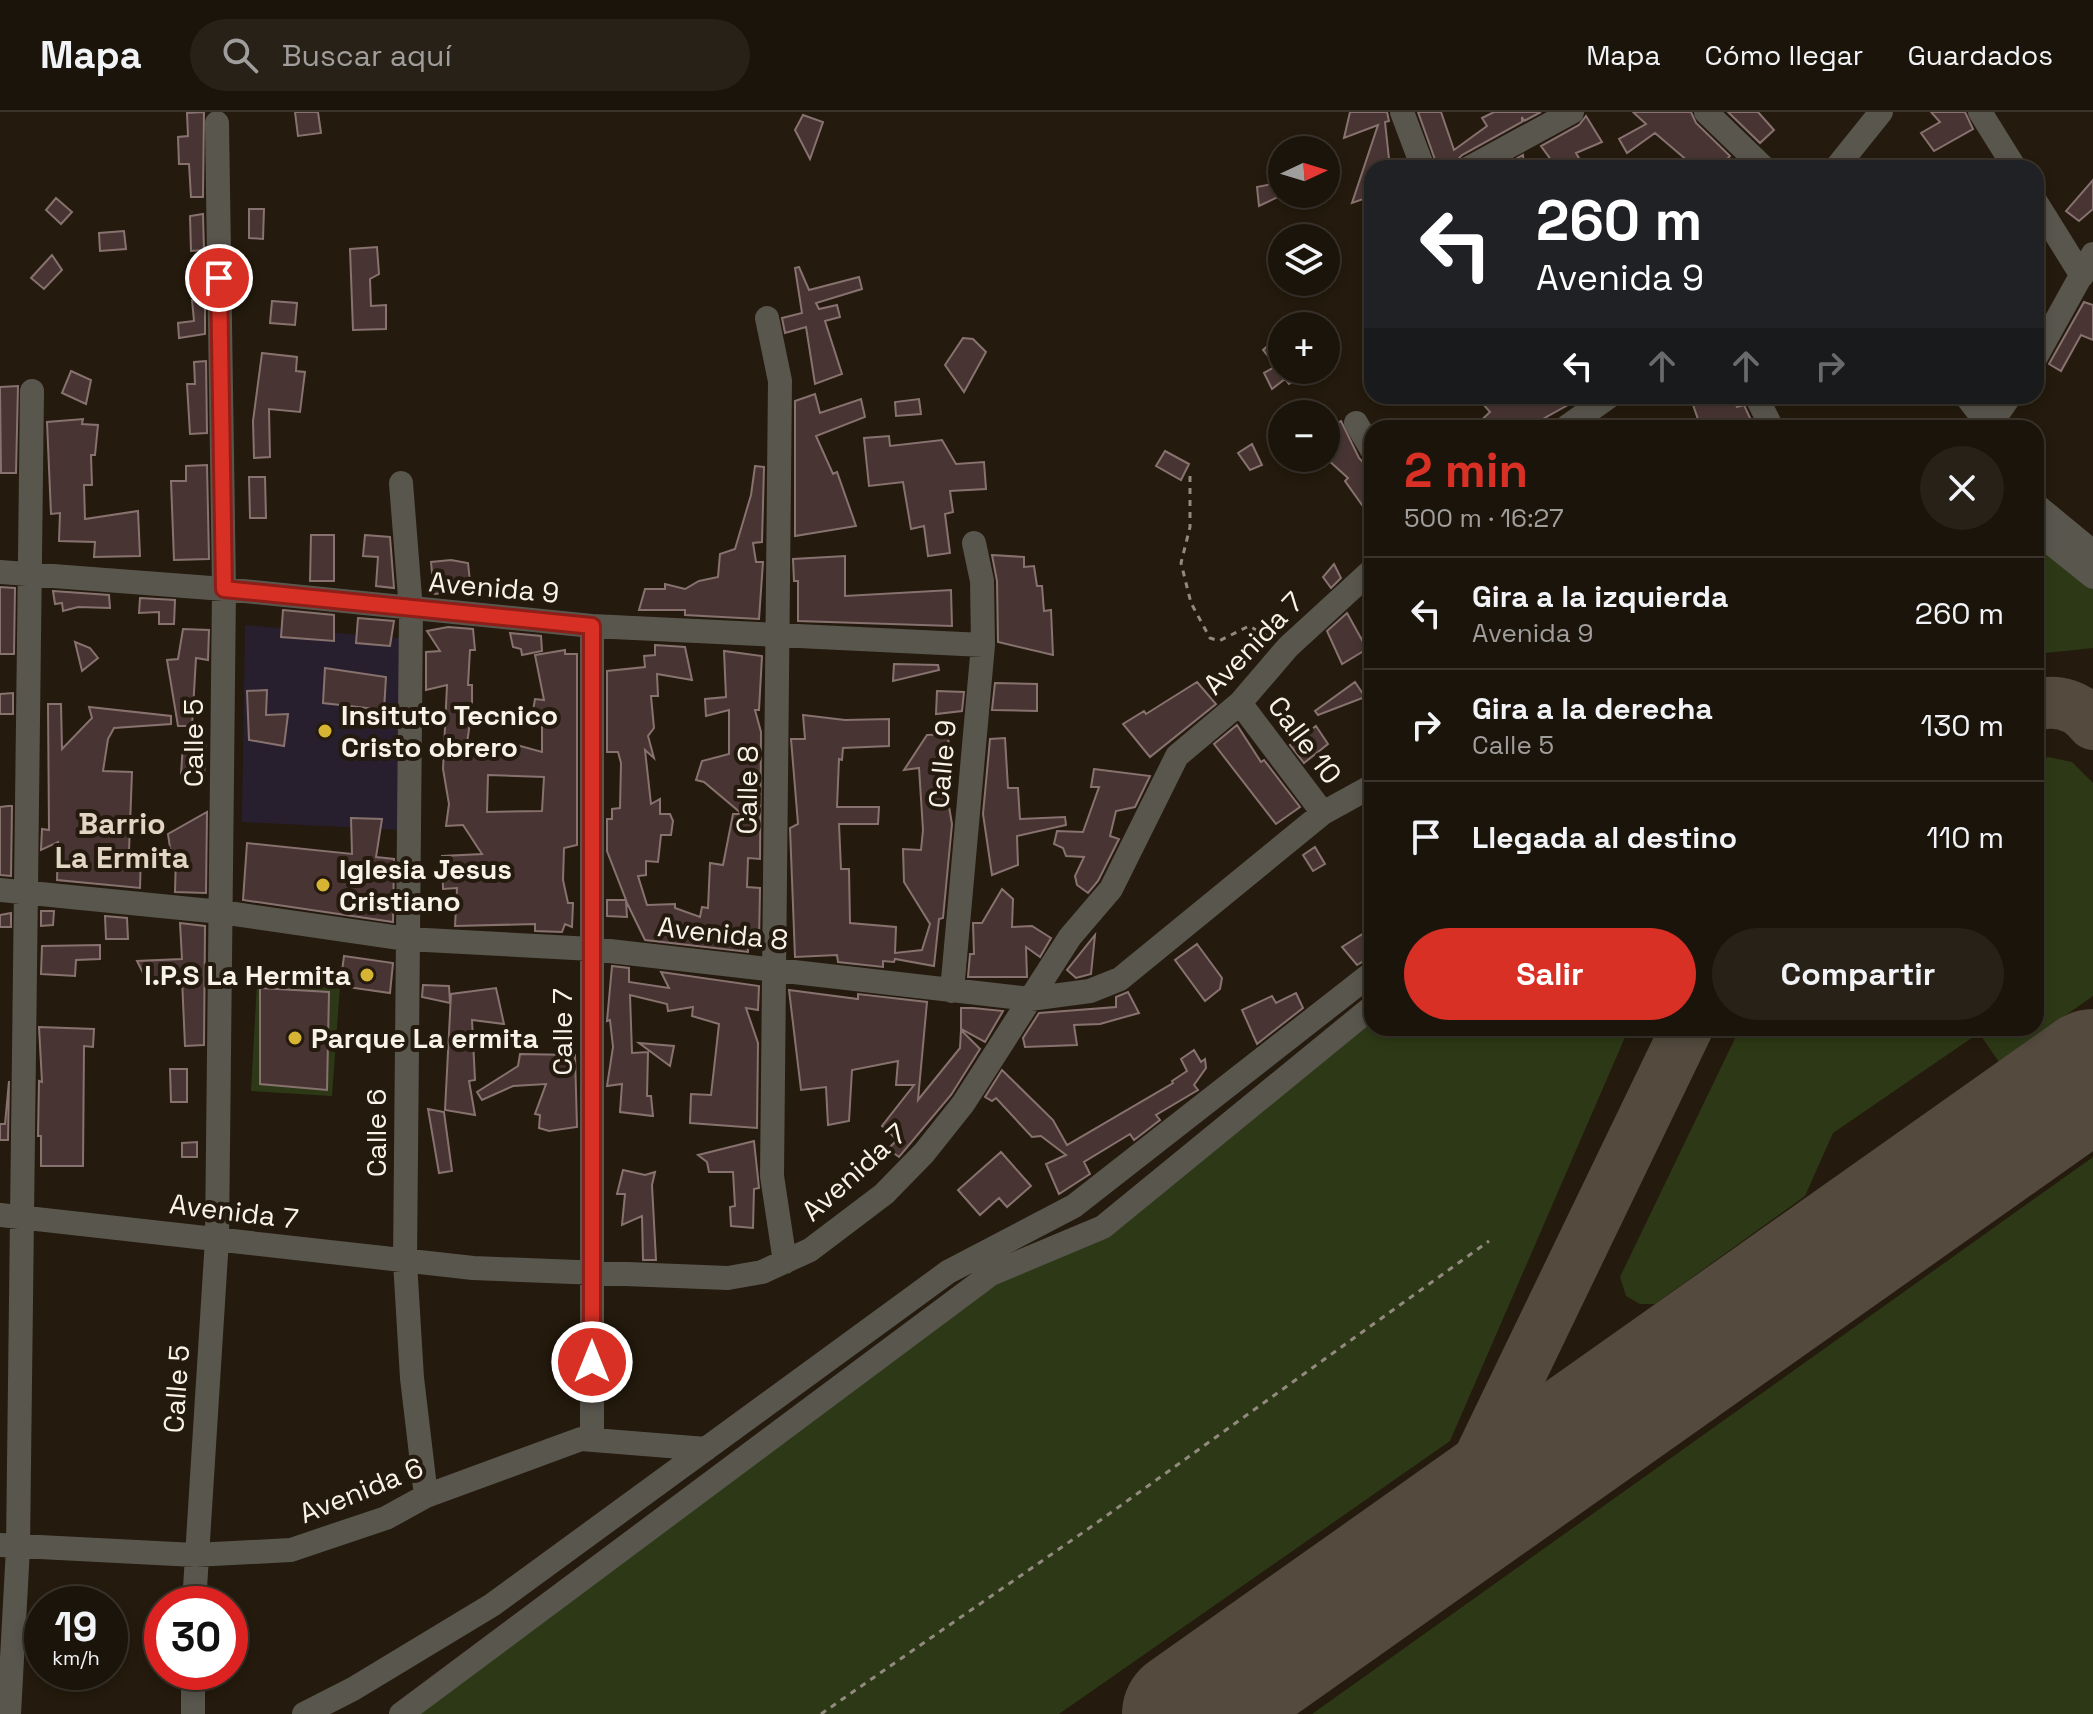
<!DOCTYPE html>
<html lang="es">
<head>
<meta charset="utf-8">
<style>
	:root { --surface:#1b140a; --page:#282118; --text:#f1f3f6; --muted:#a09e9c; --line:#39332b; --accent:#d93025 }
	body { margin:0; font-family:"Space Grotesk",sans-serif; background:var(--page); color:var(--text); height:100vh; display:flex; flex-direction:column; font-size:30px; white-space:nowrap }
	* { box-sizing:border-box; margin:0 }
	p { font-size:26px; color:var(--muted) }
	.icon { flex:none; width:44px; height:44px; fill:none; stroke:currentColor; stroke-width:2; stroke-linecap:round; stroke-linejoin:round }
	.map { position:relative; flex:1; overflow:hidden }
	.sheet { position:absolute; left:1364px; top:308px; width:680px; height:616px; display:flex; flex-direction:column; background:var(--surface); border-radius:24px; box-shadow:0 4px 12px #0003,0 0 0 2px var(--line) }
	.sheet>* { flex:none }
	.hud { position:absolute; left:1364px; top:48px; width:680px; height:244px; border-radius:24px; box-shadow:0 4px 12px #0003,0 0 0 2px var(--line); background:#202124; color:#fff; overflow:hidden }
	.needle { width:52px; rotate:86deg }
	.buttons { position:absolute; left:1268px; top:24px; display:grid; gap:16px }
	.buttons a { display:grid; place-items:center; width:72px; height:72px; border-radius:50%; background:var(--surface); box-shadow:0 4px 12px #0003,0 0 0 2px var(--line); font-size:40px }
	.speed { position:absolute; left:24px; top:1474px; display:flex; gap:16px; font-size:40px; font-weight:700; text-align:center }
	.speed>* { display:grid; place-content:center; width:104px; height:104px; border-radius:50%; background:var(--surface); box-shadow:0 4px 12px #0003,0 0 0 2px var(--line); line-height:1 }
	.speed small { font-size:20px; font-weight:400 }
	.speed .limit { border:12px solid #d22; background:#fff; color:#111 }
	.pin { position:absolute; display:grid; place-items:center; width:68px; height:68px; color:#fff; margin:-34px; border:4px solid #fff; border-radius:50%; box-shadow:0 2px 8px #0007 }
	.me { position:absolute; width:88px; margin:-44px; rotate:0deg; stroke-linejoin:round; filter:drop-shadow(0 0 6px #0008) }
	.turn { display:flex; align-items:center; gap:28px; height:168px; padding:0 40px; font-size:36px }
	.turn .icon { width:104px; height:104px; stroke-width:2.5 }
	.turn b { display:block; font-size:56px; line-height:68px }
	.lanes { display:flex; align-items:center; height:76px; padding:0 40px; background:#0003; justify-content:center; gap:40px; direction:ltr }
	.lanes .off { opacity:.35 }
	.round { display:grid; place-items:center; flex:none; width:84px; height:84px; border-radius:42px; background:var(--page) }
	.overview { display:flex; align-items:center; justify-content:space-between; height:136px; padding:0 40px }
	h1 { font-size:48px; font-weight:700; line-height:60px; color:var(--accent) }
	.primary-button { display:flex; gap:16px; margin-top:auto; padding:16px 40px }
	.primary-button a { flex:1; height:92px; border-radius:48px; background:var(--accent); color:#fff; font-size:32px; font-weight:700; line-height:92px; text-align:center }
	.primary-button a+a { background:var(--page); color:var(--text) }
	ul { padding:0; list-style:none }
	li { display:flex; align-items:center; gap:24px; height:112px; padding:0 40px; border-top:2px solid var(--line) }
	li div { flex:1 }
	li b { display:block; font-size:30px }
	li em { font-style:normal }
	header { display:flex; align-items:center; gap:48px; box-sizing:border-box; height:112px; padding:0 40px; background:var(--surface); border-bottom:2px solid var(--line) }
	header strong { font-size:38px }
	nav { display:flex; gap:44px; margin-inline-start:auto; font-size:28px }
	.search { width:560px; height:72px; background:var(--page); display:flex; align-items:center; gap:20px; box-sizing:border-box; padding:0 28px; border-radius:44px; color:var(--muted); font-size:30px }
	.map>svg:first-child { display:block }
	.education { fill:#281f2e }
	.green { fill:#2d3916 }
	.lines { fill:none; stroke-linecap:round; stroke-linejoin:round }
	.taxiway { stroke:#544a3e; stroke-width:52 }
	.runway { stroke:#544a3e; stroke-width:128 }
	.building { fill:#483533; stroke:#87726f; stroke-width:2; fill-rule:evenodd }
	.path { stroke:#928a7f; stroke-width:3; stroke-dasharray:6 6; stroke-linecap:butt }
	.minor { stroke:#59564e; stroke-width:24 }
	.route-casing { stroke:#8d1f18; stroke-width:20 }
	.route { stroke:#d93025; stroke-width:14 }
	.poi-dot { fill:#d8b434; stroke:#241a0d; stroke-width:3 }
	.labels { text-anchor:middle; stroke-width:8; stroke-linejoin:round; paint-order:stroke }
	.street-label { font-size:28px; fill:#f9f2e9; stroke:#241a0d }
	.poi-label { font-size:28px; font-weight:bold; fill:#f9f2e9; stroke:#241a0d; text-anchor:start }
	.neighbourhood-label { font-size:30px; font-weight:bold; fill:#e2d5c3; stroke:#241a0d }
</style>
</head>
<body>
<header>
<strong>Mapa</strong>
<div class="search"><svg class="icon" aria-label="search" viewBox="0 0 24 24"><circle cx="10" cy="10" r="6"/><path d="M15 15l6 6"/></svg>Buscar aquí</div>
<nav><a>Mapa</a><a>Cómo llegar</a><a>Guardados</a></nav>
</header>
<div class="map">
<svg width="2093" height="1602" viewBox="0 0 2093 1602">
	<rect width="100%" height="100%" fill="#241a0d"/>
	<path class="education" d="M245,513L409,527L402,718L242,710Z"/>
	<path class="green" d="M2036,418L2093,462V536L2036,542Z
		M2048,645L2072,650L2093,671V884L1999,950L1979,921L1833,1021L1805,1084L1655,1192H1640L1626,1184L1620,1165L1740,916H2036V649Z
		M257,871L340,874L332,984L251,979Z
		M1372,881V916H1629L1450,1329L1059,1602H389L981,1164L1103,1107Z
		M2093,1045V1602H1312Z"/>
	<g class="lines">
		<path class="taxiway" d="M2036,593C2058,587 2079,594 2093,612
			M1444,1420L1687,916"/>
		<path class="runway" d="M1186,1602L2093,961"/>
	</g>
	<path class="building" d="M204,0L203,85H191L189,52H179L178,25L188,24L187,1Z
		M295,0H318L321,21L298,24Z
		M1350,0H1387L1389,9L1385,10L1390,56H1372V84L1352,91L1378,13L1344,26Z
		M1418,0H1441L1454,38L1487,14L1482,6L1494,0H1541L1524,9L1522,5V10L1462,43L1450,56H1438Z
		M1633,0H1691L1696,11L1730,44L1719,56H1696L1655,21L1627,41L1619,27L1646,12Z
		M1728,0H1758L1774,18L1760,31Z
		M1931,0H1965L1973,17L1934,39L1921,21L1940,10Z
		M803,3L823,10L810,47L795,18Z
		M1586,4L1602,30L1576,41L1580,48L1570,56H1557L1541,34L1579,13Z
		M1523,43L1524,56H1500Z
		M2093,68V97L2079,109L2066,99Z
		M1282,70V83L1259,94L1257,75Z
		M56,86L72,100L61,112L46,98Z
		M249,97H264L263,127L249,126Z
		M203,102L204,138L191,139L190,104Z
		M124,119L126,137L100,139L99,121Z
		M377,135L379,162L370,167L371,194L386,193V217L353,218L350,137Z
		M52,143L62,158L44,177L31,166Z
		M799,155L809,178L859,165L862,177L816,191L819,197L837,193L840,205L825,209L842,262L815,272L806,215L785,221L782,206L802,201L795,156Z
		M205,187V222L179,226L178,211L194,209L192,188Z
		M272,189L297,191L295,213L270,211Z
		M2084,190L2093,193V228L2081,223L2061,259L2049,252Z
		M963,226L973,227L986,240L964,280L945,253Z
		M1277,226L1282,258H1296L1290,263L1292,270L1289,272L1285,267L1272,277L1264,261L1276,254L1263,238Z
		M262,241L297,245L296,259L305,260L300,300L269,297L270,345L254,346L253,309Z
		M206,249L207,321L190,322L187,272H195L194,250Z
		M71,259L91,268L86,292L62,281Z
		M18,274L16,361H1L0,275Z
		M815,282L820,301L861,287L865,305L816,324L833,362L837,360L856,414L795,424V289Z
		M1476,284H1584L1534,312L1536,316H1473L1490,300Z
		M1690,284H1732L1737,295L1744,293L1751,308L1736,316H1701Z
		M919,287L921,302L896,304L895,290Z
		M83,307L82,312L98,313L95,343H91L92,373H84L85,407L138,399L140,444L94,445L95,430L59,429L60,401L51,402L47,310Z
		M1341,309L1359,346L1372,360V407L1345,369L1348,366L1326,346V317Z
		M889,324L890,334L942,328L956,352L984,350L986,377L950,379L953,400L945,402L950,441L928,444L924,414L911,417L903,370L869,374L864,326Z
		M1252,332L1262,353L1250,358L1238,341Z
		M1165,339L1189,352L1181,368L1156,354Z
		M207,353L209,447L174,448L171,369H186V354Z
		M755,354L764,355L762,430L753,431L756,450H763L759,507L685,503V498H639L645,477H665V472L685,477L699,469L718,465L720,442L735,437L751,383Z
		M249,365H265L266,406H250Z
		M311,423H334V469H310Z
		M365,423L390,425L394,476L376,474L378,445L363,444Z
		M992,443L1024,445V455L1034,454L1037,474H1042L1044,499L1051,498L1053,543L998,530L997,469Z
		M845,444V484L951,478L952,514L798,509V469H794L793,447Z
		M451,448L468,451L471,479L434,482L431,450Z
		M1334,452L1341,466L1331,476L1323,465Z
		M0,475L15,476L14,542H0Z
		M53,479L109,483L110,496L78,495L63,499L62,491L55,492Z
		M140,486L175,488L174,512H159V500L139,501Z
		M283,498L334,503V529L281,525Z
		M1347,501L1367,537L1342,552L1327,519Z
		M358,506L394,509L390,534L356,531Z
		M448,515L473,517L475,538H470L468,573H472V597L467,631L513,632L542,640V605L532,604L535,587L544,588L535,543L565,538V542H577V733L564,736L563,768L568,791H573L572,815L565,812L562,820L535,819V812L455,814L457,776L443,777L442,744L482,742L463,713L446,714L449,692L443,657L447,573L426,578V540L440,539L427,519ZM488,663L544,665L542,699L487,700Z
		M183,517L209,518L208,548L196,546L192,614H178L167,548L178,547Z
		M510,521L541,524L542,539L522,543L521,537L513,535Z
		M75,530L90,536L98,546L82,559Z
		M655,533L685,535L692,568L657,562L658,584H651L654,616L648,624L654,646L645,638L651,692L660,687V702H670L673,709L671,723H661L658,750L646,749V763L638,764L647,793L675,792V796L700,805L702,795L708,796L710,751L723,753L733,702H742L704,670L696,668L702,649L729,642V598L706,604L705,587L726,585L724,539L762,544L759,598H755L761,620L760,747L748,746L747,775L760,776L759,831L748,834V840L645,828L626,789L627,805L607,804V788H626L607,739V707H612V697L620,696L621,651L618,640H607V559L645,555L644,544L655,543Z
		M894,552L938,553L939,558L893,569Z
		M325,556L386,565L384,598L323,591Z
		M1197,570L1216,592L1150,645L1123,612L1144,599L1146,602Z
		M1355,570L1365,585L1318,603L1315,599Z
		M995,571L1037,572V599L992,598Z
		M267,578L266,603L288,602L284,634L249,628L247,579Z
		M937,579L964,580L962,599L936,602Z
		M13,581V602H0V582Z
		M48,592H61L62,637L92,606L89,595L171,604V612L114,616L108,627L103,659L132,660L129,739L141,740L140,776L57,768L58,730L41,738L42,717L49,718Z
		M803,603L845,608L889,607V634L843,636L842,648L839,647L837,695H879L878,712H839L841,757H849L850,811L896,815L895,841L922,838L930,812L904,770L903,737L921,738L923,718L919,656L904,658L927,623L948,622L951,669L945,671L952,712L943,806L939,807L934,854L895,847L894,850L883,849V855L838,850L837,843L795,845L790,716L798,712L791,627H805Z
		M1237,613L1261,650L1264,648L1300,695L1276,712L1214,632Z
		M1316,614L1328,632L1304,651L1290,633Z
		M1005,626L1008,676H1018L1020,707L1065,705L1066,713L1017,724L1018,753L992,763L983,702L990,627Z
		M183,632L206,633L204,664L181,662Z
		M1094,657L1150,664L1135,695L1116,699L1110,724L1119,727L1098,769L1088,781L1077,773L1075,764L1084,745L1066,744L1063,736L1054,732L1057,719L1083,720L1099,675H1091Z
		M8,694H12L11,764L0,763V695Z
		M207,700L206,781L175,780L176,742L171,743L168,722Z
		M351,706L382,707L376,745L394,747L393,810L243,788L247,731L352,742Z
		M1315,735L1325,752L1313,759L1303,743Z
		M1002,777L1013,787L1012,815L1032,814L1051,826L1040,845L1026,835L1027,865H968L970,842H974L973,811H982Z
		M41,799H54L53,813L41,814Z
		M11,801V815H0V803Z
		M105,804L127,806L128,827H106Z
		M180,811L205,814L204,933L185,934L182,867H146L137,849L182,847Z
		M1372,816V844L1357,853L1342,835Z
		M1095,823L1091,862L1076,866L1067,858Z
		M1197,832L1222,866L1220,877L1205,889L1175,848Z
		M100,833V847L76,848L75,864L41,862L42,834Z
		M344,844L393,851L390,881L340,874Z
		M612,854L629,856V870L669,876L661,860L759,874L758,898L746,896L758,931L757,1016L690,1011L691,982L711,983L719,912L692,904L693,895L668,899L667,892L630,883L632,941L648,940L647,984H651L653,1004L620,1000L622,972L607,974L613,935L610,908L607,909Z
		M423,873L449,874L450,891L422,885Z
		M260,876L329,880L327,978L260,972Z
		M496,876L504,912L472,908L475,968L469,969L475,1003L445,998L451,882Z
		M789,878L858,887V882L927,890L918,988L960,936L961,918L980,937L951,983L899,1045L888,1037L897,1028L882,1014L914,973H896L898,949L852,958L849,1009L828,1013L826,975L801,978Z
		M1128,880L1139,901L1100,912L1074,913L1077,933L1025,935L1023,926L1039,901L1116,895V885Z
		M1296,881L1303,896L1257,932L1242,898L1272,884L1276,891Z
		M961,896H973L1003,899L985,930L961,917Z
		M39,915L94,917L93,935L84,934L83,1054H41V1024H38L39,969L42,970Z
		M639,931L674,934L670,954Z
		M1194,938L1201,950L1205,947L1206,956L1194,973L1198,978L1156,1003L1160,1008L1134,1028L1130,1022L1084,1050L1090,1062L1059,1082L1046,1052L1066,1043L1041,1024L1032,1025L996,986L992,989L985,985L1002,958L1053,1008L1067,1033L1173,971L1172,969L1187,959L1181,947Z
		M520,942L575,943L577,1015L549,1019L539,1016L540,1003L535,1002L546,972L513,974L482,988L477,980L518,954Z
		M170,957H187V990H171Z
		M9,969L8,1028H0V1012H5Z
		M428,997L444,1000L452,1059L439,1061Z
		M754,1029L759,1076L754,1077L753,1116L731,1114L730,1095L735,1094L733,1060H709L707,1050L698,1043Z
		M197,1030V1045H182V1031Z
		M1001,1040L1031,1074L1007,1095L999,1086L980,1103L958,1078Z
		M623,1058L645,1063L655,1060L652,1073L656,1148H643L642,1104L622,1113L625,1082H617Z"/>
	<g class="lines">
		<path class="path" d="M1190,364V415L1181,451L1191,491L1210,526L1219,529L1249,514L1269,525
			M821,1602L1088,1417L1489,1129"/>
		<path class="minor" d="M1402,0L1423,56
			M1706,0L1764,56
			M1980,0L2015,56
			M1469,56L1572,0
			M1836,56L1881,0
			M2036,90L2082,164
			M767,206L780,269L772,1064L785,1150
			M2036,245L2093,142
			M1756,284L1772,316
			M1966,284L1989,314
			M1356,311L1372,338
			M1565,316L1610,284
			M1988,316L2010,284
			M401,371L411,498L405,1150L412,1266L426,1384
			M2036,393L2093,440
			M2036,419L2093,465
			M0,460L224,477L592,514L983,533
			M1240,591L1323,701
			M0,778L221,800L407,827L592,837L1030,887L1090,879L1120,867L1323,701L1372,674
			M952,879L983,533L982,469L974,431
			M0,1103L473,1156L728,1166L762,1160L810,1138L884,1082L924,1041L963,992L1070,825L1111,777L1177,644L1240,591L1288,535L1372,458
			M592,1327V514
			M0,1433L195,1443L291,1438L386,1406L426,1384L581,1327L706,1337
			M194,1492L217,1127L224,477L217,11
			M193,1560V1602
			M9,1602L18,1436L32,279
			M304,1602L353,1577L492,1493L948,1160L1074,1094L1372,861
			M401,1602L991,1162L1103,1115L1372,895"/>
	</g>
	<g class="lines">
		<g class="route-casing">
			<path id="route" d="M219,166L224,477L592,514V1250"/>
		</g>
		<use href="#route" class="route"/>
	</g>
	<g class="poi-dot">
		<circle cx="325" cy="619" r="8"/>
		<circle cx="323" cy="773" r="8"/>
		<circle cx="367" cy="863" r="8"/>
		<circle cx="295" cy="926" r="8"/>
	</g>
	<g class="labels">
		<g class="street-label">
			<text transform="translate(494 475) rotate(5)" y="10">Avenida 9</text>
			<text transform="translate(1253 531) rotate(-46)" y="10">Avenida 7</text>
			<text transform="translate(1305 628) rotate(53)" y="10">Calle 10</text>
			<text transform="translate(193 631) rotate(-90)" y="10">Calle 5</text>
			<text transform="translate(942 652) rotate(-85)" y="10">Calle 9</text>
			<text transform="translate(747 678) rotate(-89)" y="10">Calle 8</text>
			<text transform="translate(723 821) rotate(6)" y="10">Avenida 8</text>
			<text transform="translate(562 920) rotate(-90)" y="10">Calle 7</text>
			<text transform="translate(376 1021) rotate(-90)" y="10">Calle 6</text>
			<text transform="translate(854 1060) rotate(-42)" y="10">Avenida 7</text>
			<text transform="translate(234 1099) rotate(7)" y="10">Avenida 7</text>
			<text transform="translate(176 1277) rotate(-86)" y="10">Calle 5</text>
			<text transform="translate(361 1378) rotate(-22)" y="10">Avenida 6</text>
		</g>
		<g class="poi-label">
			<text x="341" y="613">Insituto Tecnico<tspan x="341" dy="32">Cristo obrero</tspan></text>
			<text x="339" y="767">Iglesia Jesus<tspan x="339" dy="32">Cristiano</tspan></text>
			<text x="351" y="873" text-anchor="end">I.P.S La Hermita</text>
			<text x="311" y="936">Parque La ermita</text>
		</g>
		<g class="neighbourhood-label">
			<text x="122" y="722">Barrio<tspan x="122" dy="34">La Ermita</tspan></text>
		</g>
	</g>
</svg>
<div class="buttons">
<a><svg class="needle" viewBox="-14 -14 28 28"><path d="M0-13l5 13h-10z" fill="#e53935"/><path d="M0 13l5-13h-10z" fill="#a09e9c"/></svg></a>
<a><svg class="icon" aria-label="layers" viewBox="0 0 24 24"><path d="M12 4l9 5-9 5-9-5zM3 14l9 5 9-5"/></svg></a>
<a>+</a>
<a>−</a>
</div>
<div class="speed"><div>19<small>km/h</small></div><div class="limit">30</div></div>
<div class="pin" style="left:219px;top:166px;background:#d93025"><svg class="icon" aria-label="arrive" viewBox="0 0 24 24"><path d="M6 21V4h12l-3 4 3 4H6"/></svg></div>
<svg class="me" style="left:592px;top:1250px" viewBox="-20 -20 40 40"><circle r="17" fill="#d93025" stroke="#fff" stroke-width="3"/><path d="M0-11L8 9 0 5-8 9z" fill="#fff"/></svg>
<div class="hud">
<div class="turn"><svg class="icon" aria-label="left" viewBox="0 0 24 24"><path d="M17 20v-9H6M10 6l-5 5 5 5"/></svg><div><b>260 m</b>Avenida 9</div></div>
<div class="lanes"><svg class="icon" aria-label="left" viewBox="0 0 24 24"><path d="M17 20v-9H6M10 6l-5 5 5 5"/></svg><svg class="icon off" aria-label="ahead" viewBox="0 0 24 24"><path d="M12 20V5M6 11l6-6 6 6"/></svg><svg class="icon off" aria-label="ahead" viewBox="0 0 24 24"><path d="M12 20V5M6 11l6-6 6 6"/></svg><svg class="icon off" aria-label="right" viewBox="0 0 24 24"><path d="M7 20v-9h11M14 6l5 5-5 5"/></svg></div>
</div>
<section class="sheet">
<div class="overview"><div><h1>2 min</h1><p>500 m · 16:27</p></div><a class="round"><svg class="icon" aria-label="close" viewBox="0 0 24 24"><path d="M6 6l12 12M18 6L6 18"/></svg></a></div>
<ul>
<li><svg class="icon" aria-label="left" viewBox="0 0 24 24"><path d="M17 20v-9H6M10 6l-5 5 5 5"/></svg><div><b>Gira a la izquierda</b><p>Avenida 9</p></div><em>260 m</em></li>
<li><svg class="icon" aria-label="right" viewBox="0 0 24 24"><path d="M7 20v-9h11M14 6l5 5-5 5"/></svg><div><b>Gira a la derecha</b><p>Calle 5</p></div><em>130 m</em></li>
<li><svg class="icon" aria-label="arrive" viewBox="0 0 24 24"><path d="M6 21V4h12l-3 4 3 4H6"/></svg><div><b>Llegada al destino</b></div><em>110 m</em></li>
</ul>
<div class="primary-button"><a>Salir</a><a>Compartir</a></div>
</section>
</div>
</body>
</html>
